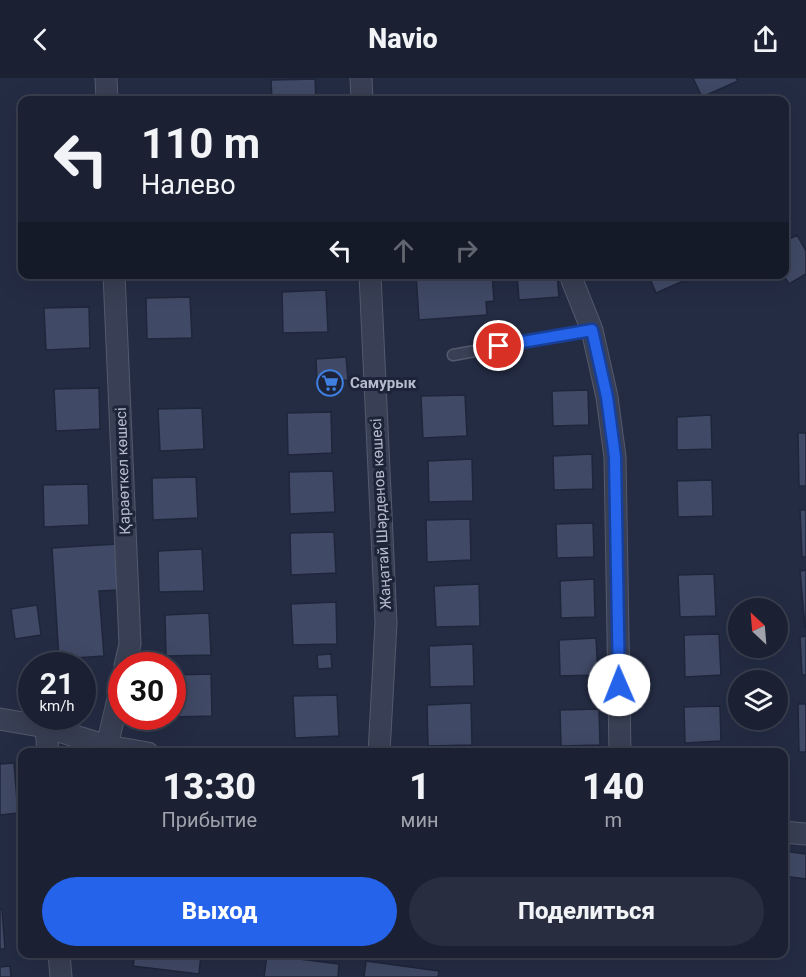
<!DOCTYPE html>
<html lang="ru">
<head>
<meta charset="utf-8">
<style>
	:root { --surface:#1b2133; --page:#282e3f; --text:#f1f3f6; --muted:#a0a3ac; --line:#393e4e; --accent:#2563eb }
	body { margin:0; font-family:Roboto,sans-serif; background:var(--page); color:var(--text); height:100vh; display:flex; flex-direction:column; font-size:22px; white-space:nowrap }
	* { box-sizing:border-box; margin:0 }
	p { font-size:20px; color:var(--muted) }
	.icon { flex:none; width:33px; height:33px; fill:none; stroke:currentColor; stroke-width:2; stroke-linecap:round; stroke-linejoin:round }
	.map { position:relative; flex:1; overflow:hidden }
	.details { position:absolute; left:18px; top:670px; width:770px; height:210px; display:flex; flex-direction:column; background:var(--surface); border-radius:12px; box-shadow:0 6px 24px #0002,0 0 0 2px var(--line) }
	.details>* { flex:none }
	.guide { position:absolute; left:18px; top:18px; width:771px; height:183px; border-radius:12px; box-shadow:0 6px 24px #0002,0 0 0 2px var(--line); background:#1b2133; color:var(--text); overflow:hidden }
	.needle { width:39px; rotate:334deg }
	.buttons { position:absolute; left:728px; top:520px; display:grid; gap:12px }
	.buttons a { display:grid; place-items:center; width:60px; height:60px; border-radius:50%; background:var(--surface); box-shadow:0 6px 24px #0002,0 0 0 2px var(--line); font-size:30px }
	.speed { position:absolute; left:18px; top:574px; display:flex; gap:12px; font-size:30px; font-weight:700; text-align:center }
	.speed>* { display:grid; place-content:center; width:78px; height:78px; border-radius:50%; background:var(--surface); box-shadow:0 6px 24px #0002,0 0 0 2px var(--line); line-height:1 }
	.speed small { font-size:15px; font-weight:400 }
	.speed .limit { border:9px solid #d22; background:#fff; color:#111 }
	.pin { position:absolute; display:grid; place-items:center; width:51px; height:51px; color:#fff; margin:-26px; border:3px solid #fff; border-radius:50%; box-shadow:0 2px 6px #0007 }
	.me { position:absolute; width:66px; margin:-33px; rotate:359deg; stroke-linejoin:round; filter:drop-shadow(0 0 4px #0008) }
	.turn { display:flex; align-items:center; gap:21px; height:126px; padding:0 24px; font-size:27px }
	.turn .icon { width:78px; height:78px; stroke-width:2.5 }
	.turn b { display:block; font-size:42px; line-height:51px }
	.lanes { display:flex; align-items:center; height:57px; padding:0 24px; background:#0003; justify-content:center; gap:30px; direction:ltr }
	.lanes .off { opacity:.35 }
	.eta { display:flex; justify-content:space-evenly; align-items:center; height:102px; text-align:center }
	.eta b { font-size:36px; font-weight:800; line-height:42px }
	.cta { display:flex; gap:12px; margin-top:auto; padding:12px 24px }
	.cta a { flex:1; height:69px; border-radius:36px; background:var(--accent); color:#fff; font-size:24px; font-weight:800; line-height:69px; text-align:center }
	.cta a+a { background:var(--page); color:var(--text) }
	header { display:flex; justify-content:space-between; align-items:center; height:78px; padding:0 24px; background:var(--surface); font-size:27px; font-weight:800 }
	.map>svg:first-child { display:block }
	.building { fill:#404965; stroke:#1f263b; stroke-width:1.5 }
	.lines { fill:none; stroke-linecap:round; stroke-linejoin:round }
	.lane-casing { stroke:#545a6e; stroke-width:13 }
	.street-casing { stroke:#545a6e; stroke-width:23 }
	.lane { stroke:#393f54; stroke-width:10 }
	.street { stroke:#393f54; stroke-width:21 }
	.route-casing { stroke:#184099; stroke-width:15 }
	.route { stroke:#2563eb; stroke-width:10 }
	.labels { text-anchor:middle; stroke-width:6; stroke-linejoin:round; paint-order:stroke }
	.poi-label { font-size:15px; font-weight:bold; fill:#b6bbcd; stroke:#1d2439; text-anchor:start }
	.street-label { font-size:15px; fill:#b6bbcd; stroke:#1d2439 }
</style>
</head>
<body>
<header><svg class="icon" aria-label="back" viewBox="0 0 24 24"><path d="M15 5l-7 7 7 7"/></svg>Navio<svg class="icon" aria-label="share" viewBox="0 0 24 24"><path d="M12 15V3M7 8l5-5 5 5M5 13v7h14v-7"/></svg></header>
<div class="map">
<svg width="806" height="899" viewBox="0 0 806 899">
	<rect width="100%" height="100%" fill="#242c44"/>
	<path class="building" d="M693,0H736L738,3L702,19Z
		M315,1L316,22H272L271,2Z
		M797,157L806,173V196L789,206L783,196L784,164Z
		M416,196H492L494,223L486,224L487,237L419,242Z
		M517,196H557L559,219L519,222Z
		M648,196H686L688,201L656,215Z
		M326,212L328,254L283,255L282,214Z
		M190,219L192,260L147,261L146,220Z
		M89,229L90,270L46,272L44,230Z
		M346,279L348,302L317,304L316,281Z
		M99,310L100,351L56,353L54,311Z
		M588,312L589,347L553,348L552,313Z
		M465,317L467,358L423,360L421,318Z
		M202,330L204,371L160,373L158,331Z
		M331,334L332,375L288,377L287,335Z
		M711,337L712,371L677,372V339Z
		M798,355H806V408H799Z
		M592,376L593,411L554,412L553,378Z
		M472,381L473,423L429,424L428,383Z
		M333,393L335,434L290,436L289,394Z
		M196,399L198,440L153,442L152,400Z
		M712,402L713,438L678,439L677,403Z
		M88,406L89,447L44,449L43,407Z
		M800,432H806V479H802Z
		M470,441L471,482L427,484L426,442Z
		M593,445L594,479L557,480L556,446Z
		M334,454L336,495L291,497L290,455Z
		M117,466L119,512L99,513L104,578L59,581L52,470Z
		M202,471L204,513L159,514L158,473Z
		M806,492V549H805L800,493Z
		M714,496L716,538L680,539L678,497Z
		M594,501L595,539L561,540L560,503Z
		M479,506L480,548L436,549L434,508Z
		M336,524L337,566L293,567L291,526Z
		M37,527L41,557L15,561L11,531Z
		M209,535L211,577L166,578L165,537Z
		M719,556L721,597L685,599L684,557Z
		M806,558V597H802L800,559Z
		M596,560L598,597L560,598L559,562Z
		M473,566L474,608L430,609L429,568Z
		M331,576L332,590L318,591L317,577Z
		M211,596L212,638L172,639V597Z
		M337,617L339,658L295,660L293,618Z
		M471,625L472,667L428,668L427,627Z
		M798,626H806V674H799Z
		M720,628L721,663L685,665L684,629Z
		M599,631L600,667L561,668L560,632Z
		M14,685L18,735L0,737V686Z
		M783,773L806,776V801L783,798Z
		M0,831H2L5,871H0Z
		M135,876H201L199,896L133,888Z
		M267,877L339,886L338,899H264Z
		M366,883L439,893L438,899H364Z
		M10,888L11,899H0V889Z"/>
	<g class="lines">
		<g class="lane-casing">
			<path id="lane" d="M453,277L592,252"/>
		</g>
		<g class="street-casing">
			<path id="street" d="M106,0L107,22
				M361,0L362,22
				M114,196L130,566L125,588
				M370,196L386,545L379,675
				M573,196L572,202L592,252L607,319L615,379L620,675
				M0,641L46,649L107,668L148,675
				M46,649L48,675
				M107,668L122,604
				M783,754L806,756
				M59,876L61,899"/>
		</g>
		<use href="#lane" class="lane"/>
		<use href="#street" class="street"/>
	</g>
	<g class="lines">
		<g class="route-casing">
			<path id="route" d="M499,268L592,252L607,319L615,379L619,607"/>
		</g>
		<use href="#route" class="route"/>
	</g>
	<defs>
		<g id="supermarket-ring" transform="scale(1.35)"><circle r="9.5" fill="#1d2439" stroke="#3f7fe0" stroke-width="1.5"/><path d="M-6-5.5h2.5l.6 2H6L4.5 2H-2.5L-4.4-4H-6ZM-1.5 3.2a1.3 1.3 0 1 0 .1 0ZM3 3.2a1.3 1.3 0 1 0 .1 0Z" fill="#3f7fe0"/></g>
	</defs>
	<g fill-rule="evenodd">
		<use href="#supermarket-ring" x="330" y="305"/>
	</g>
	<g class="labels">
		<g class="poi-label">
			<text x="350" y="310">Самурык</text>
		</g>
		<g class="street-label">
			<text transform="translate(123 393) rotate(-92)" y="5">Қараөткел көшесі</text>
			<text transform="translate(381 436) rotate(-93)" y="5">Жаңатай Шәрденов көшесі</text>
		</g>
	</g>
</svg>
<div class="buttons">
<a><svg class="needle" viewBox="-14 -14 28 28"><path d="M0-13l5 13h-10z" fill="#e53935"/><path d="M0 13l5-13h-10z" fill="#a0a3ac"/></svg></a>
<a><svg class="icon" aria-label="layers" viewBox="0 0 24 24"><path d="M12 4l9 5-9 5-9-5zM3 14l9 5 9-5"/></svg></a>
</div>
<div class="speed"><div>21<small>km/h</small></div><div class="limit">30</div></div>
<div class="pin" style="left:499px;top:268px;background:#d93025"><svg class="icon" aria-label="arrive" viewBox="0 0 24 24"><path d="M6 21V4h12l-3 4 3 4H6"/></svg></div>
<svg class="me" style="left:619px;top:607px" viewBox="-20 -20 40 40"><circle r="19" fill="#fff"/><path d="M0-13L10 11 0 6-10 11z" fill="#2563eb"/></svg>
<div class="guide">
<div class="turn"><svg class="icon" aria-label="left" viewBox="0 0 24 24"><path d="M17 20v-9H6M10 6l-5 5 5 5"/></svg><div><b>110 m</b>Налево</div></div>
<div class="lanes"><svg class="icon" aria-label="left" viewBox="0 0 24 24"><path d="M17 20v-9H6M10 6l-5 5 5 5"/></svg><svg class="icon off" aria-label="ahead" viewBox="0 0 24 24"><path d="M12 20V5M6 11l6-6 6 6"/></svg><svg class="icon off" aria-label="right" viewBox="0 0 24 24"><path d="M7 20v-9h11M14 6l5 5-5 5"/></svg></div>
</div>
<section class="details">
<div class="eta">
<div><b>13:30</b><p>Прибытие</p></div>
<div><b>1</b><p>мин</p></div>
<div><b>140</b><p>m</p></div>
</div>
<div class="cta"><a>Выход</a><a>Поделиться</a></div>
</section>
</div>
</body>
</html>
